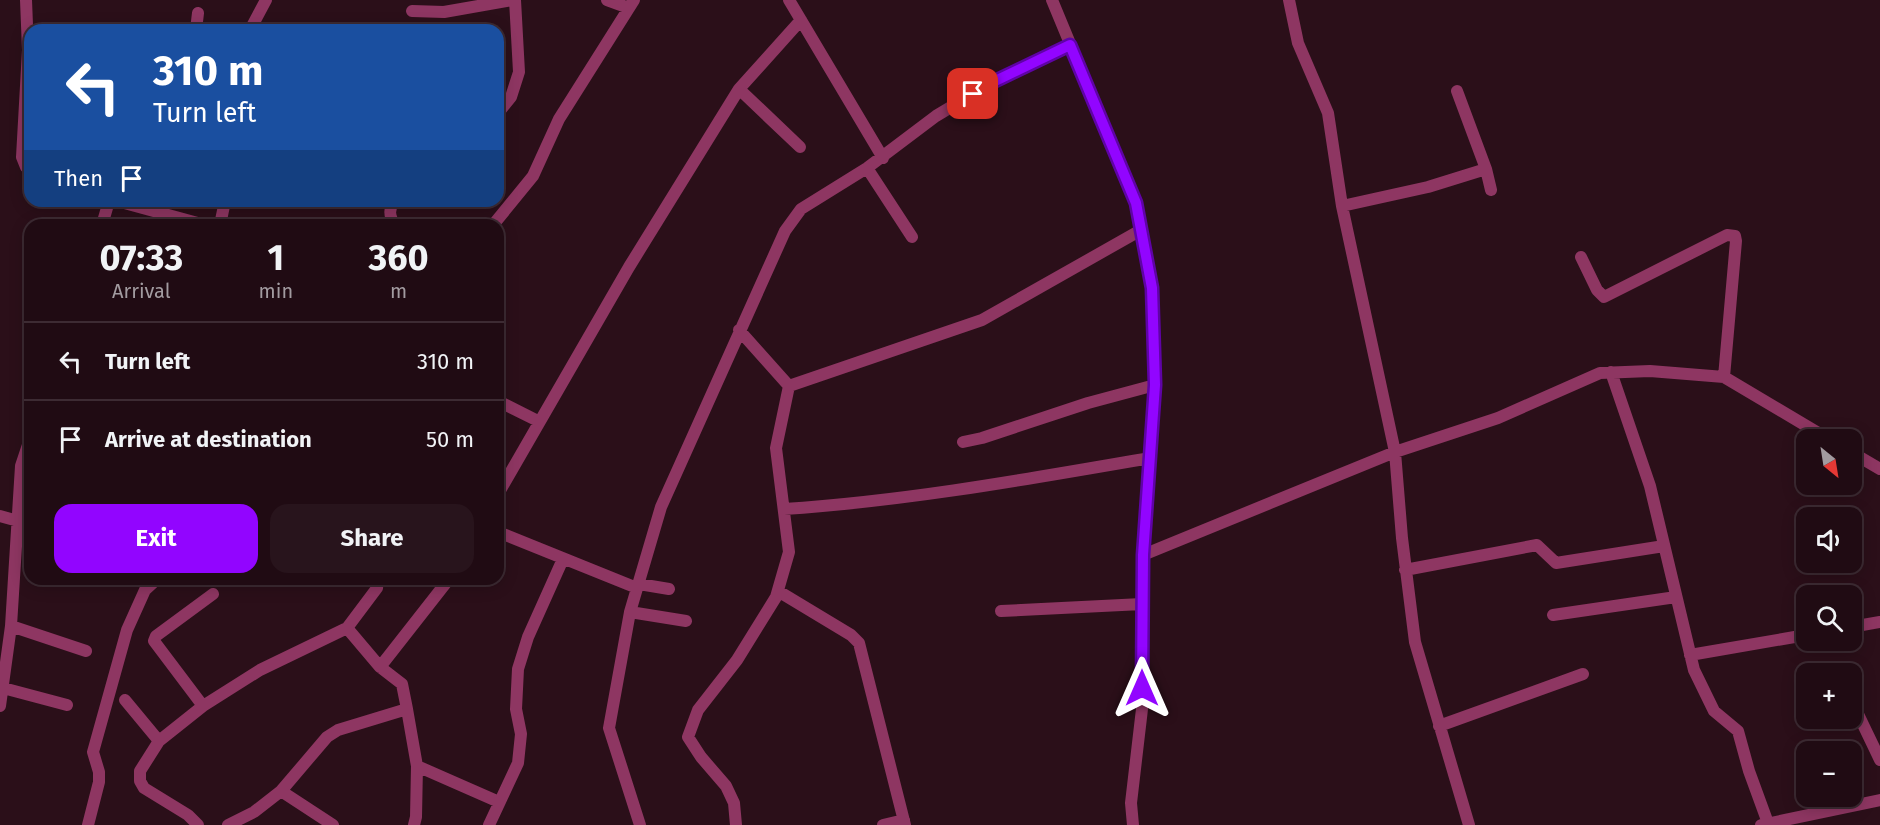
<!DOCTYPE html>
<html lang="en">
<head>
<meta charset="utf-8">
<style>
	:root { --surface:#200b13; --page:#28141c; --text:#f1f3f6; --muted:#a29ba0; --line:#3d2b33; --accent:#9205ff }
	body { margin:0; font-family:"Fira Sans",sans-serif; background:var(--page); color:var(--text); height:100vh; display:flex; flex-direction:column; font-size:22px; white-space:nowrap }
	* { box-sizing:border-box; margin:0 }
	p { font-size:20px; color:var(--muted) }
	.icon { flex:none; width:33px; height:33px; fill:none; stroke:currentColor; stroke-width:2; stroke-linecap:round; stroke-linejoin:round }
	.map { position:relative; flex:1; overflow:hidden }
	.sheet { position:absolute; left:24px; top:219px; width:480px; height:366px; display:flex; flex-direction:column; background:var(--surface); border-radius:18px; box-shadow:0 3px 15px #0003,0 0 0 2px var(--line) }
	.sheet>* { flex:none }
	.hud { position:absolute; left:24px; top:24px; width:480px; height:183px; border-radius:18px; box-shadow:0 3px 15px #0003,0 0 0 2px var(--line); background:#1a4fa0; color:#fff; overflow:hidden }
	.needle { width:39px; rotate:150deg }
	.fabs { position:absolute; left:1796px; top:429px; display:grid; gap:12px }
	.fabs a { display:grid; place-items:center; width:66px; height:66px; border-radius:12px; background:var(--surface); box-shadow:0 3px 15px #0003,0 0 0 2px var(--line); font-size:30px }
	.pin { position:absolute; display:grid; place-items:center; width:51px; height:51px; color:#fff; margin:-26px; border-radius:12px; box-shadow:0 3px 9px #0006 }
	.me { position:absolute; width:66px; margin:-33px; rotate:0deg; stroke-linejoin:round; filter:drop-shadow(0 0 4px #0008) }
	.turn { display:flex; align-items:center; gap:21px; height:126px; padding:0 30px; font-size:27px }
	.turn .icon { width:78px; height:78px; stroke-width:2.5 }
	.turn b { display:block; font-size:42px; line-height:51px }
	.then { display:flex; align-items:center; height:57px; padding:0 30px; background:#0003; gap:12px; font-size:22px }
	.eta { display:flex; justify-content:space-evenly; align-items:center; height:102px; text-align:center }
	.eta b { font-size:36px; font-weight:700; line-height:42px }
	.button { display:flex; gap:12px; margin-top:auto; padding:12px 30px }
	.button a { flex:1; height:69px; border-radius:18px; background:var(--accent); color:#fff; font-size:24px; font-weight:700; line-height:69px; text-align:center }
	.button a+a { background:var(--page); color:var(--text) }
	ul { padding:0; list-style:none }
	li { display:flex; align-items:center; gap:18px; height:78px; padding:0 30px; border-top:2px solid var(--line) }
	li div { flex:1 }
	li b { display:block; font-size:22px }
	li em { font-style:normal }
	.map>svg:first-child { display:block }
	.lines { fill:none; stroke-linecap:round; stroke-linejoin:round }
	.minor { stroke:#8e3662; stroke-width:12 }
	.route-casing { stroke:#5f03a6; stroke-width:15 }
	.route { stroke:#9205ff; stroke-width:10 }
</style>
</head>
<body>
<div class="map">
<svg width="1880" height="825" viewBox="0 0 1880 825">
	<rect width="100%" height="100%" fill="#2b0f19"/>
	<g class="lines">
		<path class="minor" d="M26,0L28,50L22,157L26,167L30,170
			M607,0L629,8
			M789,0L883,158
			M1052,0L1136,203L1152,288L1155,385L1143,555
			M1289,0L1298,43L1328,113L1342,206L1395,452L1402,538L1415,642L1469,825
			M412,11L444,12L512,0
			M196,30L198,13
			M250,30L266,0
			M739,89L800,147
			M1457,91L1486,169L1491,190
			M498,113L511,97L519,72L515,0
			M867,168L912,237
			M117,201L205,225
			M395,201C388,209 389,216 395,225
			M1342,206L1428,187L1486,169
			M102,225L109,201
			M220,225L225,201
			M493,225L533,176L559,119L634,0
			M1581,257L1597,290L1604,297L1727,235L1735,236L1736,241L1724,377
			M739,330L789,386L982,320L1141,230
			M1611,372L1650,486L1694,670L1714,711L1738,731L1749,771L1768,823
			M498,401L538,421
			M963,442L982,438L1088,403L1155,385
			M1851,452L1880,469
			M498,494L629,267L739,89L801,20
			M784,509C907,501 1028,479 1150,458
			M0,516L18,521
			M498,532L637,588
			M1405,570L1537,545L1556,563L1664,546
			M639,584L669,589
			M778,591L851,635L859,643L905,825
			M1001,611L1142,604
			M630,612L686,621
			M1553,615L1676,597
			M11,626L86,651
			M1851,627L1880,622
			M347,628L380,667
			M1690,655L1806,635
			M3,688L67,705
			M125,700L159,741
			M0,706L11,626L21,466L30,439
			M203,706L154,641L156,636L213,594
			M1858,714L1880,760
			M1439,726L1583,674
			M417,766L499,802
			M281,791L333,825
			M88,825L99,782V772L93,752L127,630L145,590L157,579
			M198,825L188,815L144,788L140,781V771L159,741L203,706L260,670L347,628L377,588L378,579
			M228,825L254,812L281,791L327,737L338,730L407,709
			M414,825L416,817L417,766L407,709L402,684L380,667L449,579
			M489,825L518,763L521,734L516,709L518,669L528,637L563,559
			M640,825L609,728L630,612L661,507L785,231L801,209L867,168L936,116L991,83L1070,46
			M736,825L734,803L726,786L701,757L688,737L698,710L737,660L776,597L789,552L776,448L789,386
			M883,825L904,820
			M1133,825L1131,803L1142,709L1143,555L1395,452L1498,418L1600,373L1650,371L1724,377L1830,440
			M1761,825L1880,800"/>
	</g>
	<g class="lines">
		<g class="route-casing">
			<path id="route" d="M973,94L991,83L1070,45L1136,203L1152,288L1155,385L1143,555L1142,688"/>
		</g>
		<use href="#route" class="route"/>
	</g>
</svg>
<div class="fabs">
<a><svg class="needle" viewBox="-14 -14 28 28"><path d="M0-13l5 13h-10z" fill="#e53935"/><path d="M0 13l5-13h-10z" fill="#a29ba0"/></svg></a>
<a><svg class="icon" aria-label="sound" viewBox="0 0 24 24"><path d="M4 9h4l5-4v14l-5-4H4zM17 9q2 3 0 6"/></svg></a>
<a><svg class="icon" aria-label="search" viewBox="0 0 24 24"><circle cx="10" cy="10" r="6"/><path d="M15 15l6 6"/></svg></a>
<a>+</a>
<a>−</a>
</div>
<div class="pin" style="left:973px;top:94px;background:#d93025"><svg class="icon" aria-label="arrive" viewBox="0 0 24 24"><path d="M6 21V4h12l-3 4 3 4H6"/></svg></div>
<svg class="me" style="left:1142px;top:688px" viewBox="-20 -20 40 40"><path d="M0-17L14 15 0 8-14 15z" fill="#9205ff" stroke="#fff" stroke-width="4"/></svg>
<div class="hud">
<div class="turn"><svg class="icon" aria-label="left" viewBox="0 0 24 24"><path d="M17 20v-9H6M10 6l-5 5 5 5"/></svg><div><b>310 m</b>Turn left</div></div>
<div class="then">Then<svg class="icon" aria-label="arrive" viewBox="0 0 24 24"><path d="M6 21V4h12l-3 4 3 4H6"/></svg></div>
</div>
<section class="sheet">
<div class="eta">
<div><b>07:33</b><p>Arrival</p></div>
<div><b>1</b><p>min</p></div>
<div><b>360</b><p>m</p></div>
</div>
<ul>
<li><svg class="icon" aria-label="left" viewBox="0 0 24 24"><path d="M17 20v-9H6M10 6l-5 5 5 5"/></svg><div><b>Turn left</b></div><em>310 m</em></li>
<li><svg class="icon" aria-label="arrive" viewBox="0 0 24 24"><path d="M6 21V4h12l-3 4 3 4H6"/></svg><div><b>Arrive at destination</b></div><em>50 m</em></li>
</ul>
<div class="button"><a>Exit</a><a>Share</a></div>
</section>
</div>
</body>
</html>
